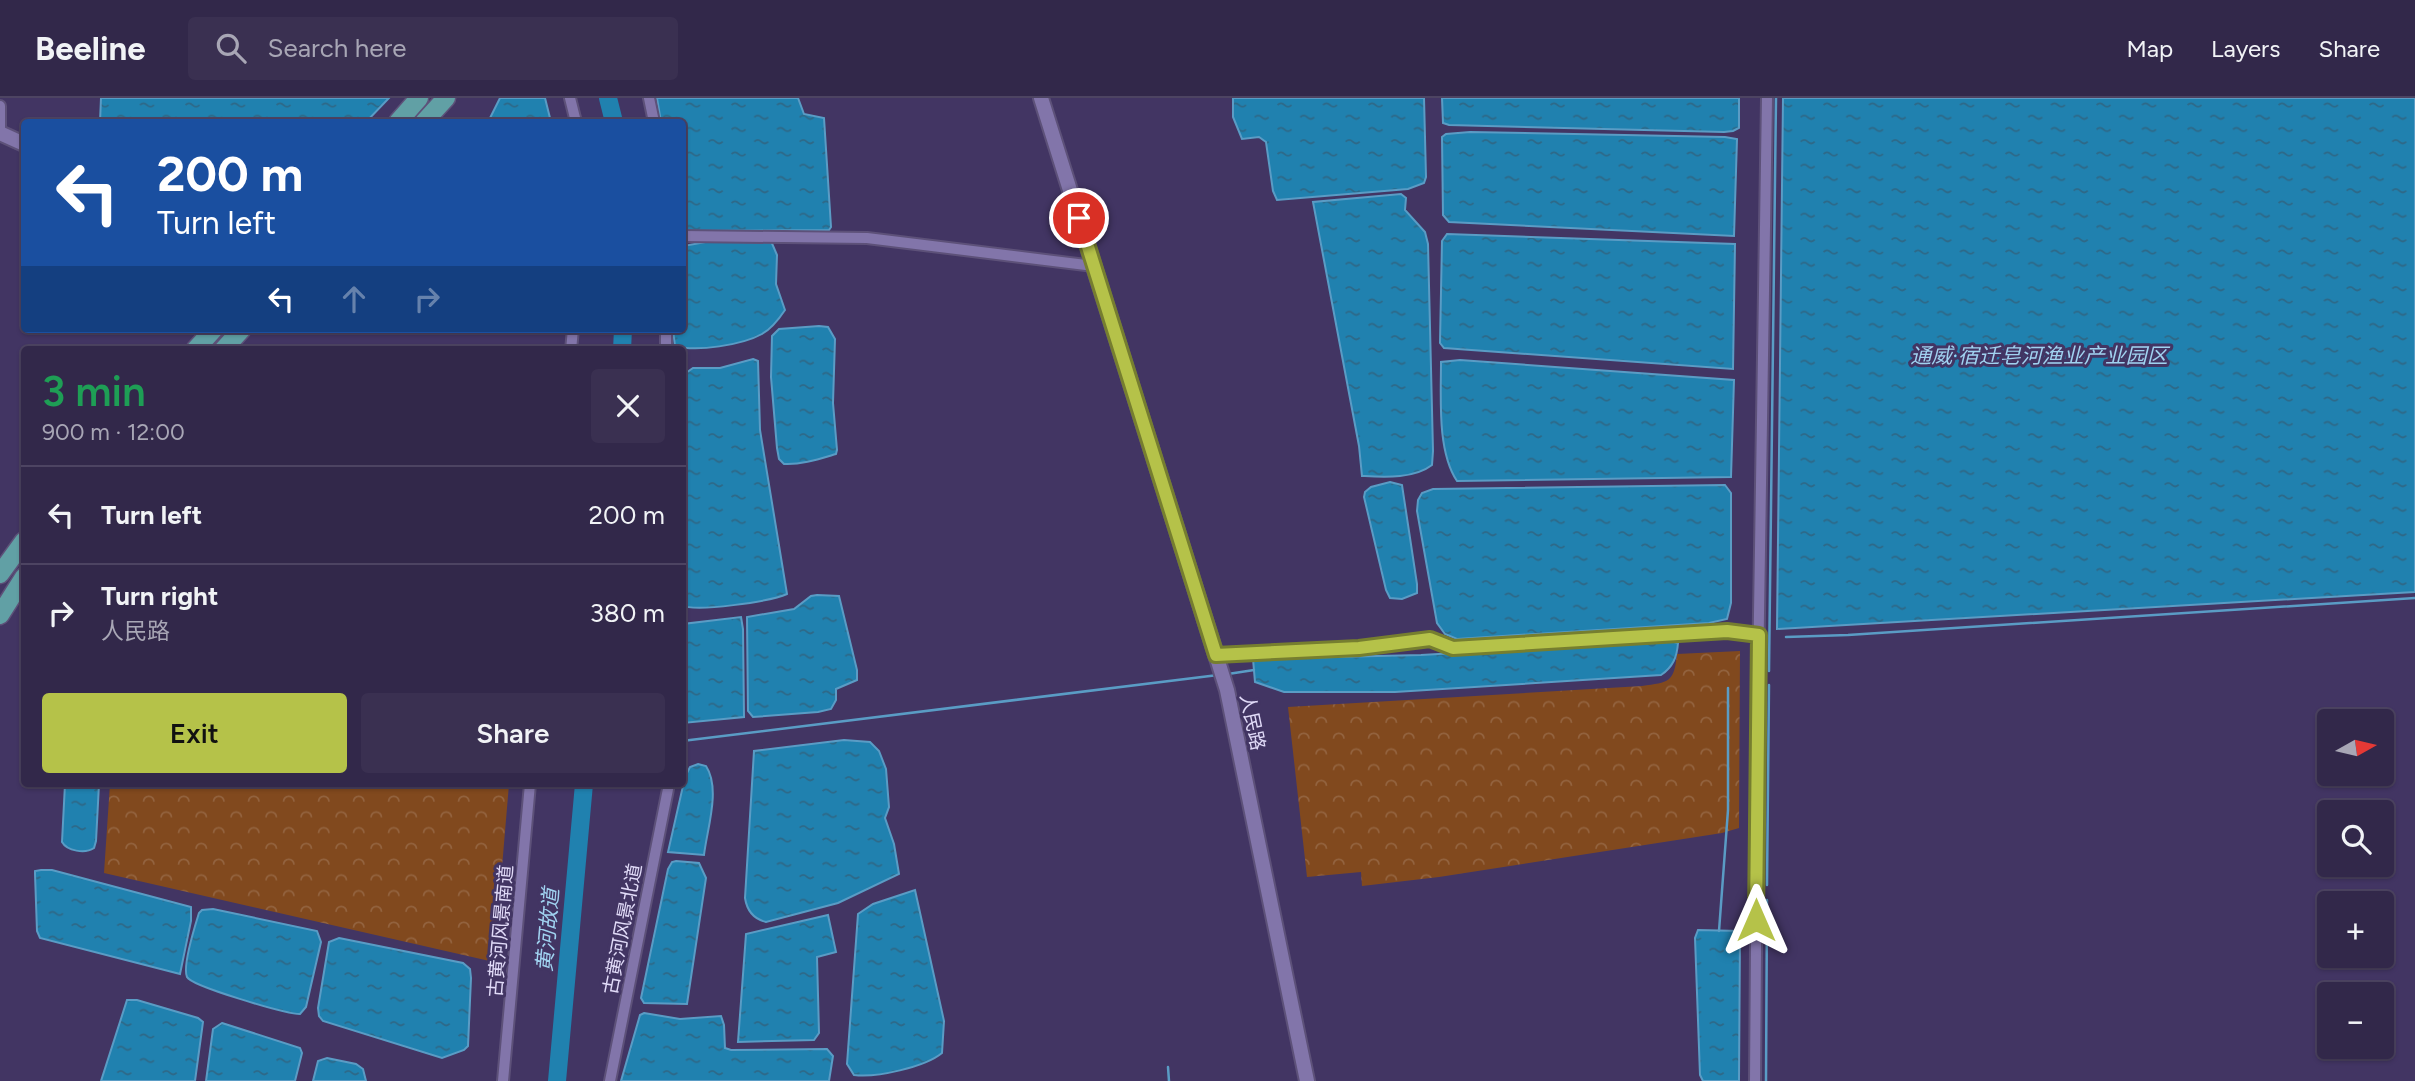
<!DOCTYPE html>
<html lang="en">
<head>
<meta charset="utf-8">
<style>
	:root { --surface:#32284a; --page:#3a3051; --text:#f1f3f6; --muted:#a8a6b5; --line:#4d4462; --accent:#b5c249 }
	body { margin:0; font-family:Figtree,"Noto Sans SC",sans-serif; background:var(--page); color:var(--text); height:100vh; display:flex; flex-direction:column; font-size:26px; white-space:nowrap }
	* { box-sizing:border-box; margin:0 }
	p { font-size:23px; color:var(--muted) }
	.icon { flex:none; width:38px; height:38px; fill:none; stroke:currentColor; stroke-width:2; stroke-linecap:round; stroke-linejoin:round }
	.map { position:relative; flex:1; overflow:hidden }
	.side { position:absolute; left:21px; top:248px; width:665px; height:441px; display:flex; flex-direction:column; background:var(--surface); border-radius:7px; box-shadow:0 2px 5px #0004,0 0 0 2px var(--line) }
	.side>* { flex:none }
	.top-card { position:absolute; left:21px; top:21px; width:665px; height:214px; border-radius:7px; box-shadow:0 2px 5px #0004,0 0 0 2px var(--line); background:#1a4fa0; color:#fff; overflow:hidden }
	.needle { width:46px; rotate:82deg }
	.fabs { position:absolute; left:2317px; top:611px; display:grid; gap:14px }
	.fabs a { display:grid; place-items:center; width:77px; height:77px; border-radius:7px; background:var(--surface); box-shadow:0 2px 5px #0004,0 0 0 2px var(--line); font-size:35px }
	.pin { position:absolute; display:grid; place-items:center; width:60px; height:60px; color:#fff; margin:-30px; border:4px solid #fff; border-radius:50%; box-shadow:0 2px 7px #0007 }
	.me { position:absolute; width:77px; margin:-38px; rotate:0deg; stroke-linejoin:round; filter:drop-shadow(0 0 5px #0008) }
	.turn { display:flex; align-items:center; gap:24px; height:147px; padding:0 21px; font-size:32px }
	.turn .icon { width:91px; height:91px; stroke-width:2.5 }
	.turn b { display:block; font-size:49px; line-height:60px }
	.lanes { display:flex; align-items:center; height:66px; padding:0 21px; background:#0003; justify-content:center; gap:35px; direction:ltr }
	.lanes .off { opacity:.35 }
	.round { display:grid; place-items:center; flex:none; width:74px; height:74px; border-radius:7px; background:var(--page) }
	.head { display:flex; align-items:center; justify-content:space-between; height:119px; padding:0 21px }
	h1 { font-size:42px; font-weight:600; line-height:52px; color:#1e9e55 }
	.button { display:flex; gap:14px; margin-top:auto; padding:14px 21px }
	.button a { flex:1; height:80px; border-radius:7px; background:var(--accent); color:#111; font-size:28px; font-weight:600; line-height:80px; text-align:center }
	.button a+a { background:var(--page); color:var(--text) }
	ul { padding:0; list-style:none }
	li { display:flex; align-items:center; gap:21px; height:98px; padding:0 21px; border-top:2px solid var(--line) }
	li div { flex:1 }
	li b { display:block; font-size:26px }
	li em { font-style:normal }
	header { display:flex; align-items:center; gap:42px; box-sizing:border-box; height:98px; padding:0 35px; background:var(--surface); border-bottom:2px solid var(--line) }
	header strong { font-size:33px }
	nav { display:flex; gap:38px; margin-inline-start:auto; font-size:24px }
	.search { width:490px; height:63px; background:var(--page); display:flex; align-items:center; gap:18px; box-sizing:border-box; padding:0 24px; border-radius:7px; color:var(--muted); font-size:26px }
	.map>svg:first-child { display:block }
	.forest { fill:url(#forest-crowns) }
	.water { fill:url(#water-ripples); stroke:#5a9cc5; stroke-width:2 }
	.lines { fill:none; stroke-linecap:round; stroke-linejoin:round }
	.stream { stroke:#5a9cc5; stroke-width:2.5 }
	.river { stroke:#2081af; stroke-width:18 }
	.minor-casing { stroke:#5d5179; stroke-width:14 }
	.tertiary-casing { stroke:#5d5179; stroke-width:18 }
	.primary-casing { stroke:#5d5179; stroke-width:21 }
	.minor { stroke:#8275aa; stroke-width:10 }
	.tertiary { stroke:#8275aa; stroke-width:14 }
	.primary { stroke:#61a0a5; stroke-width:18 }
	.route-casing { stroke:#767e2f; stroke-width:18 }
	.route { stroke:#b5c249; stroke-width:12 }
	.labels { text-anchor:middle; stroke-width:6; stroke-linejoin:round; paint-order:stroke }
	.street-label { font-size:19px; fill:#e1dbf8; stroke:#423563 }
	.water-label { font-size:21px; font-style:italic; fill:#a0d2f0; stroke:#423563 }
</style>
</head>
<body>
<header>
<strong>Beeline</strong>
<div class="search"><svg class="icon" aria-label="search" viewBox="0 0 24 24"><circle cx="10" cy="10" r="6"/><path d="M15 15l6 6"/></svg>Search here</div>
<nav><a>Map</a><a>Layers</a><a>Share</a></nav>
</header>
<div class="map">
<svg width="2415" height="983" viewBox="0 0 2415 983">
	<defs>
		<pattern id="forest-crowns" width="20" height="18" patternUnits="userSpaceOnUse" patternTransform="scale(1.75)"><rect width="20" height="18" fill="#81491e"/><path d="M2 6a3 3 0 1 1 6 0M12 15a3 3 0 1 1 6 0" fill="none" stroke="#93633f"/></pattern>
		<pattern id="water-ripples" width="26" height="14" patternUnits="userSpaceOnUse" patternTransform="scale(1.75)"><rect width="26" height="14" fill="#2081af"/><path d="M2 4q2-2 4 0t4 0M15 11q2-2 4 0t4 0" fill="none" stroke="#2e6887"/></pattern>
	</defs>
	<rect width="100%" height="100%" fill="#423563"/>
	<path class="forest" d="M1740,553L1739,730L1722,735L1439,779L1362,788L1361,774L1307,779L1288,609L1642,588C1669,584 1674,585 1677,556Z
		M110,686H509L494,864L104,775Z"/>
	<path class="water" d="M101,0H389L366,24H100Z
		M500,0H545L551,24H488Z
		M657,0H798L804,16L824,20L831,129L829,132L683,133L682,24H661Z
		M1233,0H1424L1426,79L1424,85L1408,91L1277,102L1273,93L1266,44L1259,39L1242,41L1233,19Z
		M1442,0H1739V30L1733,33L1724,34L1449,27L1443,25Z
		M1783,0H2415V494L1777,531Z
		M1470,34L1725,39L1737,41L1734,138L1449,124L1443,117L1442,39L1446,36Z
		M1401,96L1406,100L1405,112L1425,134L1428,146L1433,353L1432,367C1414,381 1384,379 1362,378L1359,348L1313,104Z
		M1447,136L1735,146L1733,271L1444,250L1440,245L1442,143Z
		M717,142L771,143L777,157L776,186L785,212C779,221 771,231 762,236C742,247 697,254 675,248L673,231H682L683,148Z
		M819,228L828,229L835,241L833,305L837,352L836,356C819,361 801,367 784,366L779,361L777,350L771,279L772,238L779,231Z
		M753,261L758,263L760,332L787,496C772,503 694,515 682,507L683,277L693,270H720Z
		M1460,262L1734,282L1731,379L1457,383C1437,353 1441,300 1441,264Z
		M1390,384L1402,387L1417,486V495L1402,501L1390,500L1386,492L1364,399L1365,394L1371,389Z
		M1725,387L1731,395V505L1727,521L1709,525L1457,541L1445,536L1437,525L1417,413L1418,402L1422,395L1433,391Z
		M817,497L839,498L857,572V582L836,591V602L831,611L818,614L753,619L748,613L747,519L794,511L811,498Z
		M741,519L743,531L744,619L683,625V526Z
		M1670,543L1678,545C1677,559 1673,569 1661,577L1395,594H1284L1255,584L1253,561L1421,557Z
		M844,642L870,644L879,653L886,671L889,709L885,720L894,746L899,776L838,805L766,824C754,821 747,813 745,800L754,653Z
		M698,666L706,668C721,691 707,731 704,757L668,754L685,679L690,669Z
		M65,686H99L96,743L94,750C85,756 67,753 62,744Z
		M676,763L699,765L706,780L687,906L644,905L641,900L668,771L672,764Z
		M41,772H52L191,809V823L180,876L40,840L37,833L35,776V773Z
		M915,792L944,923L942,955C925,969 876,980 854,977L847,966L858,816L873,806Z
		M213,811L317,833L321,844L306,909L300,916C286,916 191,888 187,879C182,868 195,828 199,815L202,812Z
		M828,817L836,854L817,859L819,935L814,942L738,944L746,836Z
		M1698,832L1740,833L1739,983H1703L1700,977L1695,840Z
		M339,840L463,865L470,871L471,880L468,948L464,952L442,960L323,923L319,918L318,910L329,844Z
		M127,902H137L198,920L203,924L195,983H101Z
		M644,915L680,921L721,918L724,927L725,950L731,952L827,951L833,958L829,983H621L640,917Z
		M222,925L300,950L302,955L295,983H206L213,931Z
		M327,960L356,966L363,971L366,983H313L318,963Z"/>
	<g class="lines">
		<path class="stream" d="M1786,539L1848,537L2415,500
			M1769,573L1776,0
			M1228,576L1254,572
			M682,643L1218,577
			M1767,787L1769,587
			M1719,833L1728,712V590
			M1168,969L1169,983
			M1766,983L1767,802"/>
		<path class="river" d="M608,0L614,24
			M622,252L623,231
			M557,983L584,686"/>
		<g class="minor-casing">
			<path id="minor" d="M570,0L576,24
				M649,0L654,24
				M0,8V35
				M682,138L867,140L1094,168
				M571,252L573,231
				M666,252V231
				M1216,557L1359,550L1430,541L1453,550L1727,533L1759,537
				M503,983L530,686
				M610,983L669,686
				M1755,983L1758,580L1767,0"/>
		</g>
		<g class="tertiary-casing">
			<path id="tertiary" d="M1041,0L1227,592L1307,983
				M0,35L24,46"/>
		</g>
		<g class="primary-casing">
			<path id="primary" d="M398,24L419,0
				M424,24L446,0
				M195,252L214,231
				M223,252L242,231
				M0,476L24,443
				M0,517L24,479"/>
		</g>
		<use href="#minor" class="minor"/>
		<use href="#tertiary" class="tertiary"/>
		<use href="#primary" class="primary"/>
	</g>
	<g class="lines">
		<g class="route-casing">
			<path id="route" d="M1079,120L1216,557L1359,550L1430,541L1453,550L1727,533L1759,537L1756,822"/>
		</g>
		<use href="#route" class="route"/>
	</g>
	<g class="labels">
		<g class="street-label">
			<text transform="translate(1253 624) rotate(78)" y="7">人民路</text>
			<text transform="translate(622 831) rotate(-79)" y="7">古黄河风景北道</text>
			<text transform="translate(500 833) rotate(-85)" y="7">古黄河风景南道</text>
		</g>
		<g class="water-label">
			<text x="2039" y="265">通威·宿迁皂河渔业产业园区</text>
			<text transform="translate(548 832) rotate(-85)" y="7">黄河故道</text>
		</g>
	</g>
</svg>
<div class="fabs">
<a><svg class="needle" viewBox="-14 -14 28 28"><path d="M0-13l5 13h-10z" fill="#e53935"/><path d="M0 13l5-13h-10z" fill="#a8a6b5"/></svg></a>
<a><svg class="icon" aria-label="search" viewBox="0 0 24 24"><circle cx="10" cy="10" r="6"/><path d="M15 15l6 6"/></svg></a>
<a>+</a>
<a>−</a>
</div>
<div class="pin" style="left:1079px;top:120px;background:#d93025"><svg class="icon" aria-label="arrive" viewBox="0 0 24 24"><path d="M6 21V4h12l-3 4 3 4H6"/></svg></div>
<svg class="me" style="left:1756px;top:822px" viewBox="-20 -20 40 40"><path d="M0-17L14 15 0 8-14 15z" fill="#b5c249" stroke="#fff" stroke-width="4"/></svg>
<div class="top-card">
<div class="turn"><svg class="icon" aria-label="left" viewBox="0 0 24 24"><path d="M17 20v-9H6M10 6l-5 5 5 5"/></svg><div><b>200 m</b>Turn left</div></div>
<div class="lanes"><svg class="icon" aria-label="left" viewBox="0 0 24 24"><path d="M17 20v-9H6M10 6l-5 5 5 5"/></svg><svg class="icon off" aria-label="ahead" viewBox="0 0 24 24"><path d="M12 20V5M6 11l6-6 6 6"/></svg><svg class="icon off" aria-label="right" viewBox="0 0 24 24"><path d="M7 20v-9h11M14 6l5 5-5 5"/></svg></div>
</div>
<section class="side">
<div class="head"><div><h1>3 min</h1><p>900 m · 12:00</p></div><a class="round"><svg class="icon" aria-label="close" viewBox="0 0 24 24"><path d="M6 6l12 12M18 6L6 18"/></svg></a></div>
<ul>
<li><svg class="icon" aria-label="left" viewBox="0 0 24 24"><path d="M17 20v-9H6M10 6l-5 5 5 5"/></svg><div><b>Turn left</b></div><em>200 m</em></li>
<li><svg class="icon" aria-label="right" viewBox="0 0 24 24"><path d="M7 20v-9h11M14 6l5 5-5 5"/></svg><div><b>Turn right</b><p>人民路</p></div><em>380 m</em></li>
</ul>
<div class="button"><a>Exit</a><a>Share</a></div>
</section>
</div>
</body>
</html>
